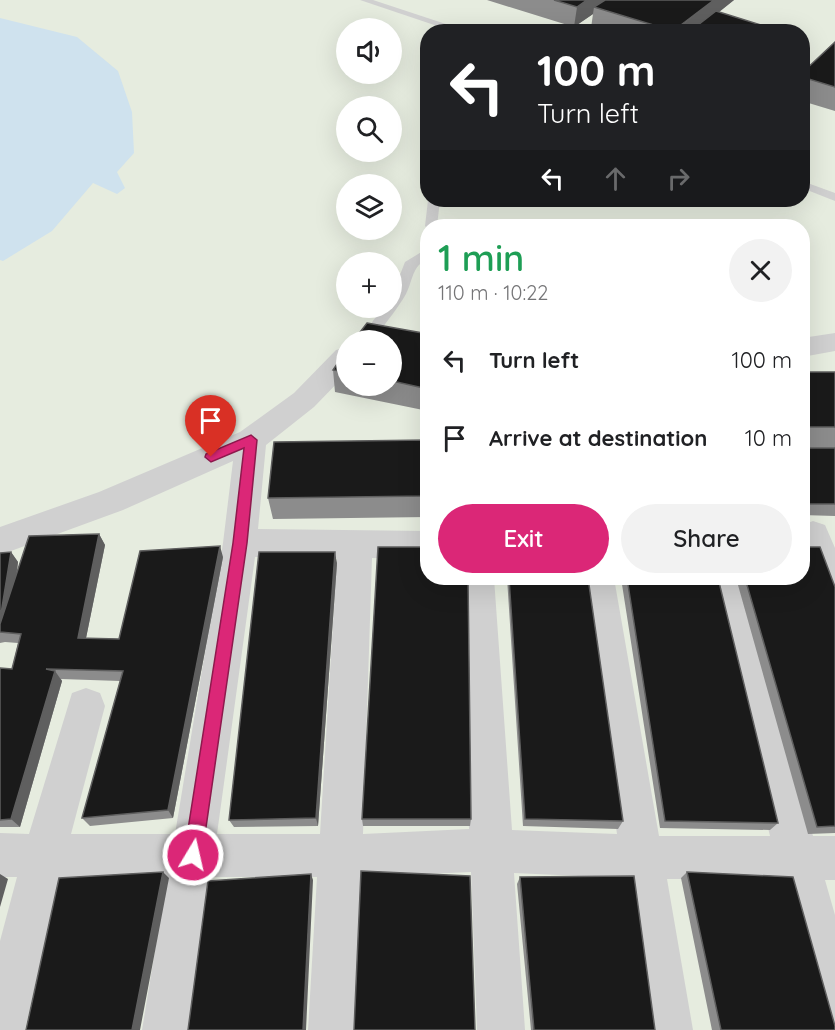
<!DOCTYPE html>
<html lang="en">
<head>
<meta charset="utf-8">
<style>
	:root { --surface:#fff; --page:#f2f2f2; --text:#202124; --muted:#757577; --accent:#db2777 }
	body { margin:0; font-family:Quicksand,sans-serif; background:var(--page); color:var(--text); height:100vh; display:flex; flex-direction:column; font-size:22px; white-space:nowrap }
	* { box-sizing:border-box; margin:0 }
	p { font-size:20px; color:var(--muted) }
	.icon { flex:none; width:33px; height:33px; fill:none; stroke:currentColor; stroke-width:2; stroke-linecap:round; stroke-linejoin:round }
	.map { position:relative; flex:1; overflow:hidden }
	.drawer { position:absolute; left:420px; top:219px; width:390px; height:366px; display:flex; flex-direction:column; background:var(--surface); border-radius:24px; box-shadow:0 6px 24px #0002 }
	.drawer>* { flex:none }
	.banner { position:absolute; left:420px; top:24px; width:390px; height:183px; border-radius:24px; box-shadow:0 6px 24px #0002; background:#202124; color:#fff; overflow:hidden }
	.buttons { position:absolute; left:336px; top:18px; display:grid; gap:12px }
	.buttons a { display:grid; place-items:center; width:66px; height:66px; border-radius:50%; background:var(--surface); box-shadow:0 6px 24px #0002; font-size:30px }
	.pin { position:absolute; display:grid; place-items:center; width:51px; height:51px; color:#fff; margin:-62px -26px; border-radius:50% 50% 50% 0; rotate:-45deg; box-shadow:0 0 6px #0007 }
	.pin .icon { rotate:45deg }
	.me { position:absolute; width:66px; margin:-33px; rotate:9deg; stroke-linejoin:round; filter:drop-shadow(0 0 4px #0008) }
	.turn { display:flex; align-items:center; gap:21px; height:126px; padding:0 18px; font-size:27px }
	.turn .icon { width:78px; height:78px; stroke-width:2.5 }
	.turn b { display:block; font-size:42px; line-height:51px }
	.lanes { display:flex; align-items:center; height:57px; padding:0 18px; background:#0003; justify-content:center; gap:30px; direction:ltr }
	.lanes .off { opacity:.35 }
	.round { display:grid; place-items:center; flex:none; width:63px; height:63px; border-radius:32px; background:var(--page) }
	.overview { display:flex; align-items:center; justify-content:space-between; height:102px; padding:0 18px }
	h1 { font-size:36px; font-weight:600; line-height:45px; color:#1e9e55 }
	.cta { display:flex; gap:12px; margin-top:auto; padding:12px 18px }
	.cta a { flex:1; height:69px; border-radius:36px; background:var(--accent); color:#fff; font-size:24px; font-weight:600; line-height:69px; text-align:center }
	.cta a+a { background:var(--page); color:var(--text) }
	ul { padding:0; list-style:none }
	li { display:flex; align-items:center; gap:18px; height:78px; padding:0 18px }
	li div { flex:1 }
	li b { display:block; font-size:22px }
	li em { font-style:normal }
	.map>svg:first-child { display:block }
	.green { fill:#e6ecdf; fill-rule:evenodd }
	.water { fill:#cfe2ee }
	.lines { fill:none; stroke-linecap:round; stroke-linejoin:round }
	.lane { fill:#d0d0d0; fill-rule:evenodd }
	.street { fill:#d0d0d0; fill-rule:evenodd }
	.wall { fill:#8c8c8c }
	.shaded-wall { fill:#5f5f5f }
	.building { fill:#1a1a1a; stroke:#5f5f5f; stroke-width:1.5 }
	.route { fill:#db2777; stroke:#8e194d; stroke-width:1.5 }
</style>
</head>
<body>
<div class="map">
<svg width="835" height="1030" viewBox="0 0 835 1030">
	<rect width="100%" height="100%" fill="#fff"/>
	<path class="green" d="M0,0H835V1030H0ZM346,28H392V74H346ZM428,32H802V200H428ZM346,106H392V152H346ZM346,184H392V230H346ZM428,226H802V578H428ZM346,262H392V308H346ZM346,340H392V386H346Z"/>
	<path class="water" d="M0,18L77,37L118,71L132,112L134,153L117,172L125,188L117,194L93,183L52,231L3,261L0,260Z"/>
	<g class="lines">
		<path class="lane" d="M360,0H373L470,32H455Z
			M802,181L835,193V201L802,188Z
			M428,200H440L437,226H428V229L425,226Z
			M428,248V258C411,268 414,278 406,294C398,308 387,321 378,334H368L366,331L382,308H392V295L405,262Z"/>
		<path class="street" d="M835,333V351L802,357V338Z
			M346,347V374L314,407L266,445L258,529L428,531V559L372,558L363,834L469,829L460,578H494L512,830L617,834L580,578H614L659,836H770L706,578H740L813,836H835V880H825L835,915V1023L818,1016L811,999L781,879H667L693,1030H645L623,878L514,873L525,1030H477L471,872L361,877L356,1030H308L317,877H211L190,1030H142L167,877H60L25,1030H0V941L17,877H0V833L29,834L72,693L86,688L100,693L105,706L71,834H175L223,543L233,461L123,510L0,555V527L99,492L240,432L294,393L336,350ZM255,557L337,558L320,834H217Z
			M813,521L825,525L835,548V608L823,604L802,552V525Z"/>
	</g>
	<path class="wall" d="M487,0H734L719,12L759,32H603L591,28L593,14L574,27Z
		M835,42V111L802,101V73Z
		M428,334V411L335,392L333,370L346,351V386H392V340Z
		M802,372H835V516L802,515Z
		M428,440V517L273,519L268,498Z
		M99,534L105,545L86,638L119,639L223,557L173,818L90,826L82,818L120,681L61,679L62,681L20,827H0V668L12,669L18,643L5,642L0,643V553L11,552L18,562L17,573Z
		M337,563L318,826L234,827L229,820Z
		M507,578H588L623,821L618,829L523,826Z
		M621,578H718L778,823L770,830L660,828Z
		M736,578H802L835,587V833L808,834Z
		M362,819H471L470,826H363Z
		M687,872L835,1030H712L681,878Z
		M520,877L655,1030H531L517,884Z"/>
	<path class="shaded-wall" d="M587,0H606L594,7L593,14L574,27L577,7Z
		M714,0H734L694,32H673Z
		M761,25L759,32H753Z
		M99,534L105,545L84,648L78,638Z
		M220,546L223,557L173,818L168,810Z
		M11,552L18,562L8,633L0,629V620Z
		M335,552L337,563L318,826L316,818Z
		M55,671L62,681L20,827L11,819Z
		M163,872L169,878L140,1030H132Z
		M0,874L8,879L0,907Z
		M311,874L313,880L306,1030H303Z"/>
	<path class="building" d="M554,0H587L577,7Z
		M605,0H714L673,31L594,7Z
		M716,11L761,25L753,32H689Z
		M835,42V87L802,77V73Z
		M367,323L428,334V389L392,381V340H354Z
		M346,351V372L333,370Z
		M802,372H835V427H802Z
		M428,440V496L268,498L274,442Z
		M802,448H835V504H802Z
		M99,534L78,638L119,639L140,551L220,546L168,810L82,818L123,671L46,669L55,671L11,819L0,820V668L12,669L21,634L0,632V624L29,536Z
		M378,547H428V578H468L471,819H362Z
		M802,547H820L835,587V826L817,827L745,578H802Z
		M11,552L0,620V553Z
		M259,552H335L316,818L229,820Z
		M509,578H588L623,821L525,819Z
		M627,578H718L778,823L665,821Z
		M361,871L470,876L475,1030H354Z
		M163,872L132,1030H26L59,878Z
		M687,872L793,877L835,1026V1030H721Z
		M311,874L303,1030H188L208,881Z
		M634,876L655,1030H534L520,877Z"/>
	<path class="route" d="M251,435L257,440L247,543L202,855L200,862L193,864L187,862L184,855L233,543L244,448L211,462L205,457L206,454Z"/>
</svg>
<div class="buttons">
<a><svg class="icon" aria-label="sound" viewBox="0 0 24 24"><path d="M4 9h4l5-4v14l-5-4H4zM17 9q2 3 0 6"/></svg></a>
<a><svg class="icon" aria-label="search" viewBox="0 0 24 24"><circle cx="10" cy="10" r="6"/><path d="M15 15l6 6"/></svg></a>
<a><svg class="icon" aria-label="layers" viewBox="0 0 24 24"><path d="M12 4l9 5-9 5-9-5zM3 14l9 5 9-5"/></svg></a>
<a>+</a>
<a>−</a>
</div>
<div class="pin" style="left:211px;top:457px;background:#d93025"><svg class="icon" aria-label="arrive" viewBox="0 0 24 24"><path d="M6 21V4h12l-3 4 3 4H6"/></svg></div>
<svg class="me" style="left:193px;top:855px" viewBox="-20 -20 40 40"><circle r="17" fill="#db2777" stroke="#fff" stroke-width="3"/><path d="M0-11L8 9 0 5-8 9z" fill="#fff"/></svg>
<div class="banner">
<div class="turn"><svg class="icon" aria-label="left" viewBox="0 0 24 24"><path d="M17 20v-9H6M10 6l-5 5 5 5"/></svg><div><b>100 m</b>Turn left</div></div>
<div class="lanes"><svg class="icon" aria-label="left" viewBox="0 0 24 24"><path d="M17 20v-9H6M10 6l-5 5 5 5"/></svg><svg class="icon off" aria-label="ahead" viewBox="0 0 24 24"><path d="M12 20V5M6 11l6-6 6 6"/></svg><svg class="icon off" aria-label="right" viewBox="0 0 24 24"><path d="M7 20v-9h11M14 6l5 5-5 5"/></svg></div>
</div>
<section class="drawer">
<div class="overview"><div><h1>1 min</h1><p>110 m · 10:22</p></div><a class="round"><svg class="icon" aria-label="close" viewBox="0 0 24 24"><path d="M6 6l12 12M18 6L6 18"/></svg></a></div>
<ul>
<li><svg class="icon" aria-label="left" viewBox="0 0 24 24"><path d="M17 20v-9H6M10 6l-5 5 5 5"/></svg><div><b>Turn left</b></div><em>100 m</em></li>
<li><svg class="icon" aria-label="arrive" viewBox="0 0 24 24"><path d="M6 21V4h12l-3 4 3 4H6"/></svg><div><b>Arrive at destination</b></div><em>10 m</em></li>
</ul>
<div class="cta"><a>Exit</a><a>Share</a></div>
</section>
</div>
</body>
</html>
